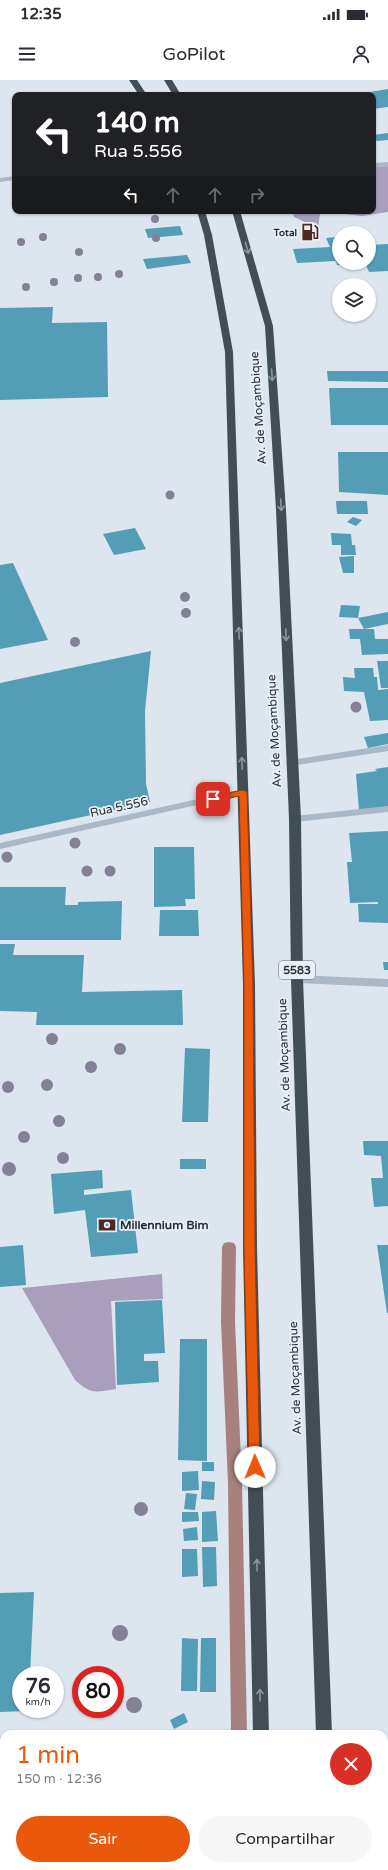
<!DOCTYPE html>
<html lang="pt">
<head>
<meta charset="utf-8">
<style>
	:root { --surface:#fff; --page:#f7f7f7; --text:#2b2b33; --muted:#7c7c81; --accent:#ea580c }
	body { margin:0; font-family:"Varela Round",sans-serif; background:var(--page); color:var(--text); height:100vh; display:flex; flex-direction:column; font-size:15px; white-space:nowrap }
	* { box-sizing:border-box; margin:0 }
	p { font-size:13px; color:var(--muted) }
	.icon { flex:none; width:22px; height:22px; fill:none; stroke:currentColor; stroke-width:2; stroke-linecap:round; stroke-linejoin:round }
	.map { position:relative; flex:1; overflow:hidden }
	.drawer { position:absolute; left:0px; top:1650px; width:388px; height:140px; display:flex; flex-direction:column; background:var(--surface); border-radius:12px 12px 0 0; box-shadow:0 1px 3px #0004 }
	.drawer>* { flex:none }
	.banner { position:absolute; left:12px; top:12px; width:364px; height:122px; border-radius:8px; box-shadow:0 1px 3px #0004; background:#202124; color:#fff; overflow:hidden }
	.tools { position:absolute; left:332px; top:146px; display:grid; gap:8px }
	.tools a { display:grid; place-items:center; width:44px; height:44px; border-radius:50%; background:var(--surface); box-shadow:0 1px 3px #0004; font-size:20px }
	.speed { position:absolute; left:12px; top:1586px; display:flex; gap:8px; font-size:20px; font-weight:700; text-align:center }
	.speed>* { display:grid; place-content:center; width:52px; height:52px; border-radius:50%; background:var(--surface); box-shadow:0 1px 3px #0004; line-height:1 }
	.speed small { font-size:10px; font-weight:400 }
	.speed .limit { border:6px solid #d22; background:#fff; color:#111 }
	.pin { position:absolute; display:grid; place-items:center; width:34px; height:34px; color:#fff; margin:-17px; border-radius:8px; box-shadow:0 2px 6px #0006 }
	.me { position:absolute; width:44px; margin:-22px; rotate:359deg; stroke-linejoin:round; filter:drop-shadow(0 0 3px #0008) }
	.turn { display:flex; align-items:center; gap:14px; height:84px; padding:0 16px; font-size:18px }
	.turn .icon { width:52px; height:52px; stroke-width:2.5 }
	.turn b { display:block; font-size:28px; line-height:34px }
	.lanes { display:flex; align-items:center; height:38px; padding:0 16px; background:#0003; justify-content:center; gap:20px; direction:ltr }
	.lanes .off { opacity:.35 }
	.round { display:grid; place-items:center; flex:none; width:42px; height:42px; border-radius:21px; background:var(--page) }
	.overview { display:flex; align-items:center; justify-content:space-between; height:68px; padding:0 16px }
	h1 { font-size:24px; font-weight:600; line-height:30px; color:var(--accent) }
	.action { display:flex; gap:8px; margin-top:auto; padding:8px 16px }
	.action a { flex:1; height:46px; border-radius:24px; background:var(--accent); color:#fff; font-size:16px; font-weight:600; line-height:46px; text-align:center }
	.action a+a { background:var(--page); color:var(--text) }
	.status { display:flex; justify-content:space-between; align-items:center; height:28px; padding:0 20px; background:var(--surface); direction:ltr }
	.status svg { height:11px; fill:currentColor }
	header { display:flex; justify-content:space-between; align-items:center; height:52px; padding:0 16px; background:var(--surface); font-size:18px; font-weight:600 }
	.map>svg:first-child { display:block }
	.green { fill:#a99fbc }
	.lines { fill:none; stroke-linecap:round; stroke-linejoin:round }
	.stream { fill:#a8817f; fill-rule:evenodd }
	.building { fill:#539db7 }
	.minor { fill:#aab9c5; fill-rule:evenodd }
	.highway { fill:#414e54; fill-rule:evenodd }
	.tree { fill:#848197 }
	.oneway { stroke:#8c969d }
	.route { fill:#ea580c; stroke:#983908 }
	.labels { text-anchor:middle; stroke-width:3.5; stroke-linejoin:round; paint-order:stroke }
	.far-poi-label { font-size:10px; font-weight:bold; fill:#293034; stroke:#e8eff7; text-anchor:end }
	.shield { fill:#e8eff7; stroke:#62696e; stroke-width:1 }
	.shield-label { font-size:11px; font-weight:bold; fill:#293034 }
	.street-label { font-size:12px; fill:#293034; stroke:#e8eff7 }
	.poi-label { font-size:12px; font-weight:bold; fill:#293034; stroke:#e8eff7; text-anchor:start }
</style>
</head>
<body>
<div class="status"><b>12:35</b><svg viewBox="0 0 49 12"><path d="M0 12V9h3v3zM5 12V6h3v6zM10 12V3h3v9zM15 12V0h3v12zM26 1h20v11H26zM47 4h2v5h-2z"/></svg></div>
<header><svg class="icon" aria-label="menu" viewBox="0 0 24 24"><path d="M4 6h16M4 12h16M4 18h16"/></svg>GoPilot<svg class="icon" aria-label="person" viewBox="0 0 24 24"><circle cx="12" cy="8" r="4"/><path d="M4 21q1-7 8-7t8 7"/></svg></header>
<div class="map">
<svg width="388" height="1790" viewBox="0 0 388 1790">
	<rect width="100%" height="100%" fill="#dde5ef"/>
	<path class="green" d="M388,86V132L362,136L318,131H373V87Z
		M293,131L320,134L318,148L294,137Z
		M162,1194L163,1219L111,1221L116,1309C96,1312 91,1315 75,1300L22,1208Z"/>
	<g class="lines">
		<path class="stream" d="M229,1162L234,1163L236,1167L235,1242L242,1403L247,1654H231L228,1403L221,1242L222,1167L224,1163Z
			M4,1671V1687L0,1688V1672Z
			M233,1786H249V1790H233Z"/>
	</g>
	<path class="building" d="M388,9V27L373,29V15H351Z
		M388,53V60L377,61L373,55Z
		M180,146L183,155L148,158L145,149Z
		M337,157L339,183L355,184L337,185L336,181L297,183L293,169L330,167L326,158Z
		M388,164V191L369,192L365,183H369V165Z
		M187,175L191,183L147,189L143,179Z
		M53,227L52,243L107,242L108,317L0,320V228Z
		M327,291H388V302L328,301Z
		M329,308H388V345H331Z
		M338,372H388V415L339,412Z
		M336,421H367L368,434H337Z
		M353,437L362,440L356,446L347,442Z
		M135,448L146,469L114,475L103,454Z
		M331,453L351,454L352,465H355L356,475H341V465H332Z
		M354,476V493H343L339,477Z
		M13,483L48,560L0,569V485Z
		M341,525L360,526L358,538L339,537Z
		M388,532V544L364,549L358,538Z
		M349,549H374L375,559H388V574L362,575L360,559H350Z
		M151,571L145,631L146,704L150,722L0,755V603Z
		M377,581H388V608H381Z
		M354,588H373L374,597H377L378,610L388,609V640L370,641L364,612L344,611L343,597L355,598Z
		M388,653V664L368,668L364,657Z
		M388,687V727L359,730L356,694L377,691L375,689Z
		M388,751V843L359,842L358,824H378V822L350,823L347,782H352L349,753Z
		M154,767H194L195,819H185L186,826L154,827Z
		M0,807H66L65,825H78V822L122,821L121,860H0Z
		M160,830H198L199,856H159Z
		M0,864H15L13,875H84L82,912L182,910L183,945H36L37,932L0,931Z
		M383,882H388V890H384Z
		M185,968L210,969L208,1042H182Z
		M363,1061H388V1126L374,1127L371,1098H383L381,1076L364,1075Z
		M180,1079H206V1089H180Z
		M102,1090L103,1108L84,1110V1115L131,1110L138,1173L91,1177L85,1130L54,1134L51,1094Z
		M23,1165L26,1205L0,1207V1167Z
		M377,1165H388V1233H387Z
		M162,1220L165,1273L144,1274V1281H158L159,1302L117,1305L115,1222Z
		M180,1259H207V1381L178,1380Z
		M202,1382H214V1391H202Z
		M198,1391L199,1410L182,1411V1392Z
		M202,1401L215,1402L214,1420L201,1419Z
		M186,1413L197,1414L195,1430L184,1429Z
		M216,1431L218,1461L202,1462V1432Z
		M182,1432H198L199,1441L182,1442Z
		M197,1447L198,1460L184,1461L183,1449Z
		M202,1467H216L217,1506L203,1507Z
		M182,1469H197L198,1496L182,1497Z
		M34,1512L30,1595H21V1629H28V1631L0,1632V1513Z
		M182,1558L198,1559L197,1611H181Z
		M201,1558H216V1612H200Z
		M184,1633L188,1642L174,1649L170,1640Z
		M0,1707H4V1739H0Z
		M23,1786H116V1787L75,1790H23Z
		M146,1786H183V1790H146Z"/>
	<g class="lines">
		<path class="minor" d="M388,82V86L373,87V83Z
			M15,96V100L0,102V98Z
			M388,665V671L291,686L286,683L291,680Z
			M243,709L248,712L246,714L0,769V763Z
			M388,726V732L295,742L290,739L295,736Z
			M297,895L388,899V907L297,903L292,899Z
			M0,1662H4V1674H0Z"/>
		<path class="highway" d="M129,0H137L147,15H139Z
			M164,0H172L181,15H173Z
			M197,131H205L212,155L233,272L255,905L257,1167L269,1654H253L243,1167V905L225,272L204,155Z
			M232,131H240L273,246L286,430L301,739L303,899L332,1654H316L291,899L289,739L276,430L265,246Z
			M254,1786H270V1790H254Z
			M321,1786H337L338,1790H322Z"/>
	</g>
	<g class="tree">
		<circle cx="155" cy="139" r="4"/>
		<circle cx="43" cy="157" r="4"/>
		<circle cx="156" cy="158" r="4"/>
		<circle cx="21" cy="162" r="4"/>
		<circle cx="79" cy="172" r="4"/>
		<circle cx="119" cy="194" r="4"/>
		<circle cx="98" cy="197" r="4"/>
		<circle cx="78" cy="198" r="4"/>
		<circle cx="54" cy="202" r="4"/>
		<circle cx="26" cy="207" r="4"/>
		<circle cx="170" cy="415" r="4.5"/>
		<circle cx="185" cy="517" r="5"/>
		<circle cx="186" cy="533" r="5"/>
		<circle cx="75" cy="562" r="5"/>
		<circle cx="356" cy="627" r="5.5"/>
		<circle cx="75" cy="763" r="5.5"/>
		<circle cx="7" cy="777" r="5.5"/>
		<circle cx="87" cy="791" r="5.5"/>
		<circle cx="110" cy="791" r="5.5"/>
		<circle cx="52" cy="959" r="6"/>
		<circle cx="120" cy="969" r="6"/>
		<circle cx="91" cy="987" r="6"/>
		<circle cx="47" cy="1005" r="6"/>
		<circle cx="8" cy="1007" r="6"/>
		<circle cx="59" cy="1041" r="6"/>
		<circle cx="24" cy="1057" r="6"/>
		<circle cx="63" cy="1078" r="6"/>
		<circle cx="9" cy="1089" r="7"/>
		<circle cx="141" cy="1429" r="7"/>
		<circle cx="120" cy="1553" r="8"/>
		<circle cx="134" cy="1625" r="8"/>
	</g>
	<defs><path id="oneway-shaft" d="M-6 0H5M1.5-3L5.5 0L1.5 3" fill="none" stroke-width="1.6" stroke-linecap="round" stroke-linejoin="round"/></defs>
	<g class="oneway">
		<use href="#oneway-shaft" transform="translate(247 168) rotate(74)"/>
		<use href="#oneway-shaft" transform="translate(272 295) rotate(86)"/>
		<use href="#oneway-shaft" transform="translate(281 425) rotate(86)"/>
		<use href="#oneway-shaft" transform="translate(239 553) rotate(-92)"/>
		<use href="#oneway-shaft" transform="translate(286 555) rotate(88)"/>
		<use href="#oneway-shaft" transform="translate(242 683) rotate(-92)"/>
		<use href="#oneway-shaft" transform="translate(257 1485) rotate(-91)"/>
		<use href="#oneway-shaft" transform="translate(260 1615) rotate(-91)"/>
	</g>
	<path class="route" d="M243,710L247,712L253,905L255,1167L260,1387L259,1390L255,1392L251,1390L249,1387L244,1167V905L239,716L213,722L209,719L213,716Z"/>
	<defs>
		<g id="fuel-bare" transform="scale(1.38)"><path d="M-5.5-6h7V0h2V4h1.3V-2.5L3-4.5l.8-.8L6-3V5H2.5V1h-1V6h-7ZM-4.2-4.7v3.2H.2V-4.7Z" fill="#502723" stroke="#e8eff7" stroke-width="2.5" paint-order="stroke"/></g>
		<g id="bank-bare" transform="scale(1.38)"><path d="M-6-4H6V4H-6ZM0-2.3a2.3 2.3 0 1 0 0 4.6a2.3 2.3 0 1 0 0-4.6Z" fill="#502723" stroke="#e8eff7" stroke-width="2.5" paint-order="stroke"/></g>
	</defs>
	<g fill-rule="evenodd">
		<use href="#fuel-bare" x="310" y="152"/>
		<use href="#bank-bare" x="107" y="1145"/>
	</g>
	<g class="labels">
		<g class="far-poi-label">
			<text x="297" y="156">Total</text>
		</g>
		<rect class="shield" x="279" y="881" width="36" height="18" rx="3"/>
		<g class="shield-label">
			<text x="297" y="894">5583</text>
		</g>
		<g class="street-label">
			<text transform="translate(258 328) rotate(-94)" y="4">Av. de Moçambique</text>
			<text transform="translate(274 651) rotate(-93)" y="4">Av. de Moçambique</text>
			<text transform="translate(119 727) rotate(-12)" y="4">Rua 5.556</text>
			<text transform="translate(284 975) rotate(-92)" y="4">Av. de Moçambique</text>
			<text transform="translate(295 1298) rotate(-92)" y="4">Av. de Moçambique</text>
		</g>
		<g class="poi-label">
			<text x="120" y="1149">Millennium Bim</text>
		</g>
	</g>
</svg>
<div class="tools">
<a><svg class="icon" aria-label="search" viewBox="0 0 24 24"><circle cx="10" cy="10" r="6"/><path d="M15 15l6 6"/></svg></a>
<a><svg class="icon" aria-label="layers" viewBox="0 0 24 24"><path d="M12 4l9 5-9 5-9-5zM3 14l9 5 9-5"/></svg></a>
</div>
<div class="speed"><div>76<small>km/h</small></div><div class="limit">80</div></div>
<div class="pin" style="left:213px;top:719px;background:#d93025"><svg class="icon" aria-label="arrive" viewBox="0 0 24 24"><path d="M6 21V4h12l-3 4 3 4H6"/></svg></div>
<svg class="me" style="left:255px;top:1387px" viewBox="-20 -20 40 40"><circle r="19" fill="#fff"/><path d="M0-13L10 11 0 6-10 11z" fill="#ea580c"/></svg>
<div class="banner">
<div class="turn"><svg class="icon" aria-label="left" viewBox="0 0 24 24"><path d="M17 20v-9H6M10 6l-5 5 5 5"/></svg><div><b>140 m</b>Rua 5.556</div></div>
<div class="lanes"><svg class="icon" aria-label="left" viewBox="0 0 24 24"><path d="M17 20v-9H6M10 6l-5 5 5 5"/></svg><svg class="icon off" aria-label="ahead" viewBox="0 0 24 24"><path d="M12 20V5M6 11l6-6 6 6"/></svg><svg class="icon off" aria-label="ahead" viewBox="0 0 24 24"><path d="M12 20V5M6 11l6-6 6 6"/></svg><svg class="icon off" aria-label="right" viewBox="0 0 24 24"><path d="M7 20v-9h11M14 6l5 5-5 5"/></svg></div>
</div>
<section class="drawer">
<div class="overview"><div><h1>1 min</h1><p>150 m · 12:36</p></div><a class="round" style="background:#d93025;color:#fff"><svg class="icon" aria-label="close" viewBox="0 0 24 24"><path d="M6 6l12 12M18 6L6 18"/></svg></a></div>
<div class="action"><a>Sair</a><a>Compartilhar</a></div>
</section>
</div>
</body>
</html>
